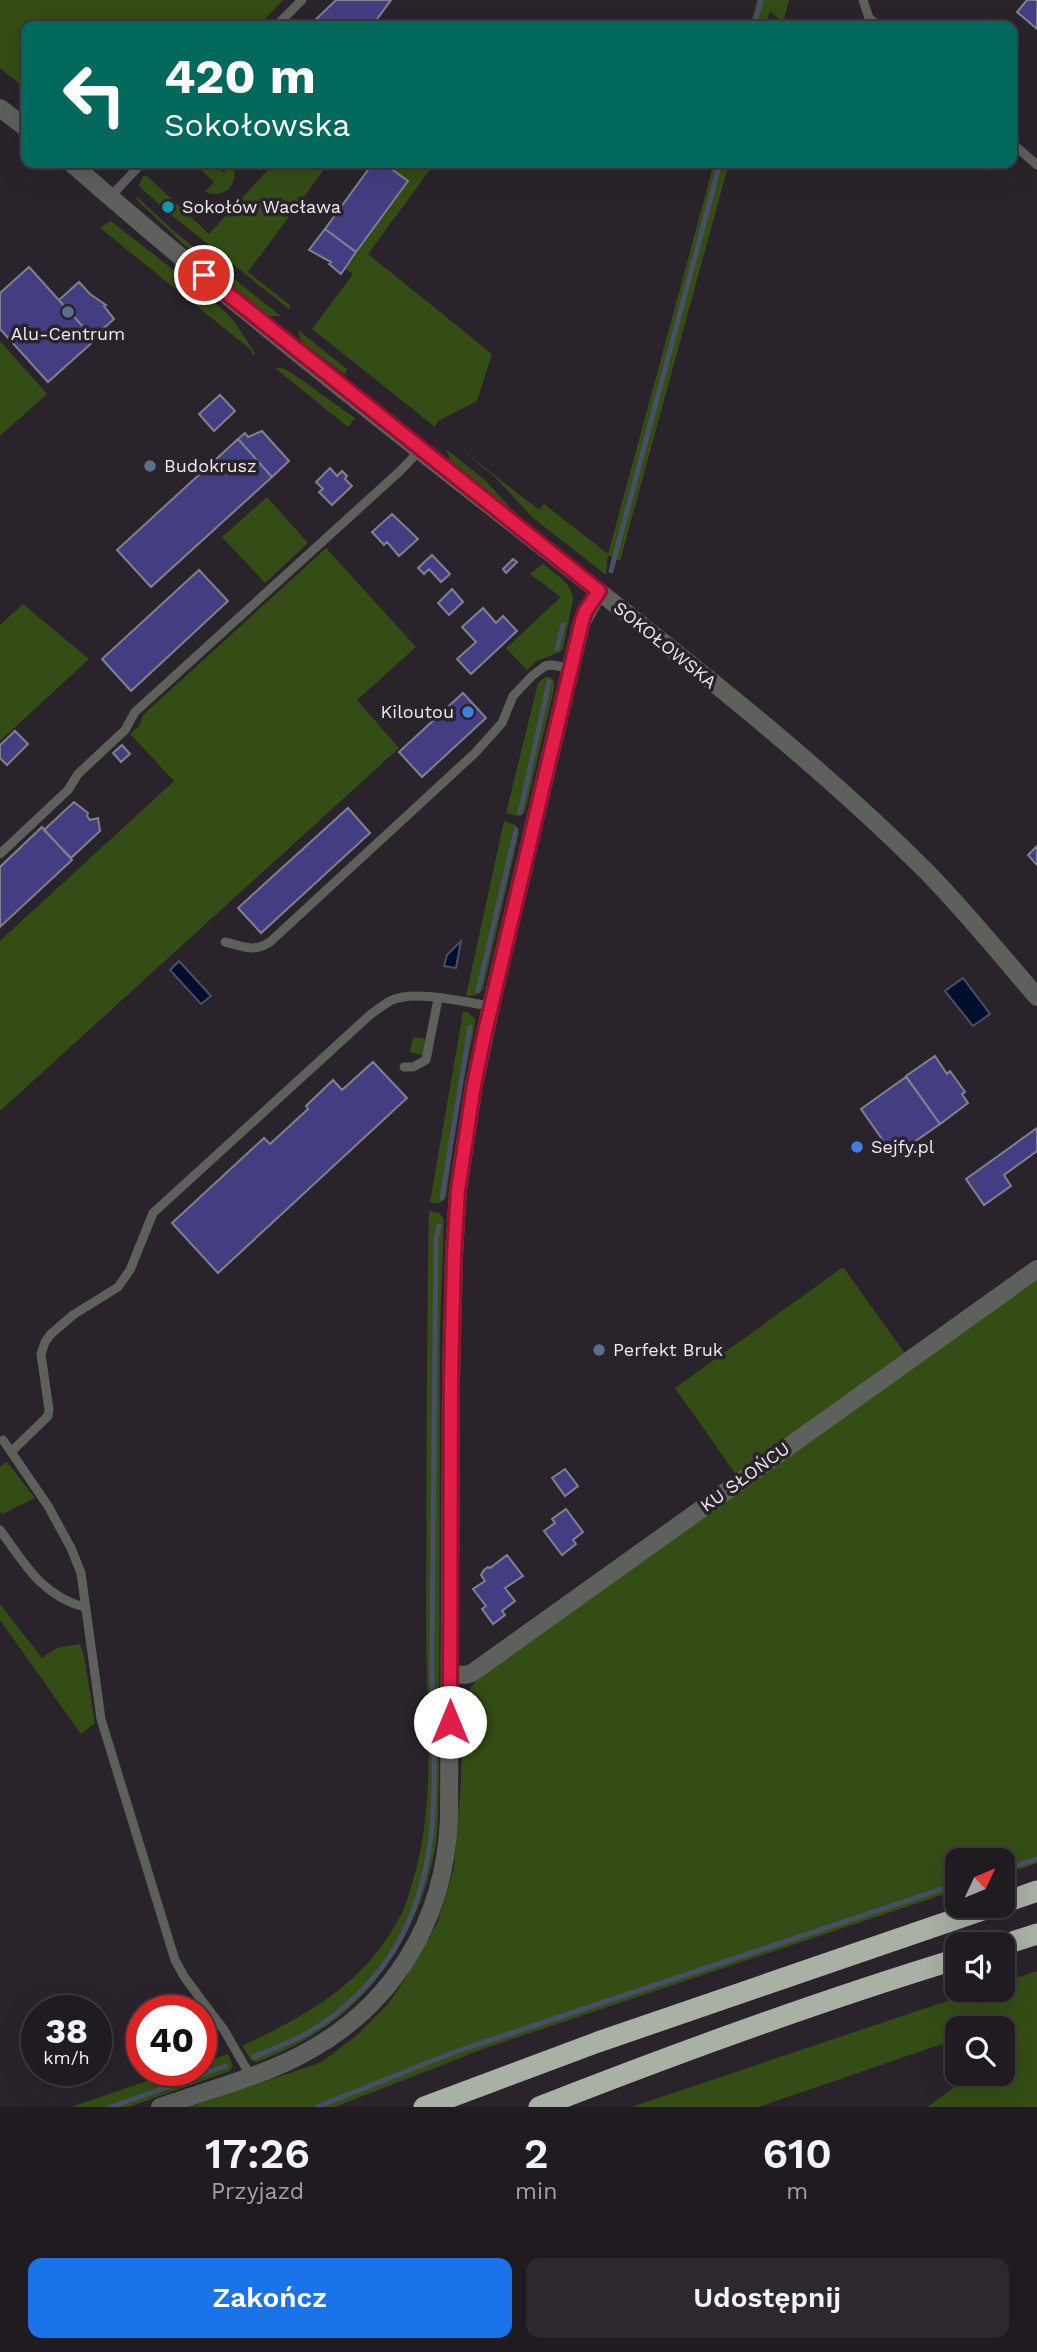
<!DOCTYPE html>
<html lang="pl">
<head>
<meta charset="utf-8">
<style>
	:root { --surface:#201a21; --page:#2d272e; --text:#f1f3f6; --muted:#a2a1a5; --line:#3d383f; --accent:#1a73e8 }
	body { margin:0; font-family:"Work Sans",sans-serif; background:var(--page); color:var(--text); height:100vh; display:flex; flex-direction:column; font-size:26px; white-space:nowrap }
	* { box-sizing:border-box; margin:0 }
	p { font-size:23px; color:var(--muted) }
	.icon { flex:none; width:38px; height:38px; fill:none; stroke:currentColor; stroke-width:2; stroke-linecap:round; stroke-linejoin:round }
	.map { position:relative; height:2107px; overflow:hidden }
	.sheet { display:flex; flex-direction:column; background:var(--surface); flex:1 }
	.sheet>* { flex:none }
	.guide { position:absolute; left:21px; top:21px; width:996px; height:147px; border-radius:14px; box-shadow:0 7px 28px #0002,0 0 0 2px var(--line); background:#00695c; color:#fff; overflow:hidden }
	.needle { width:46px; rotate:46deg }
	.buttons { position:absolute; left:945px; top:1848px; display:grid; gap:14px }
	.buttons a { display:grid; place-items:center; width:70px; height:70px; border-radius:14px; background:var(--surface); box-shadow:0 7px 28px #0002,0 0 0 2px var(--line); font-size:35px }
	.speed { position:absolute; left:21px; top:1995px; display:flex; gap:14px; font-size:35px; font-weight:700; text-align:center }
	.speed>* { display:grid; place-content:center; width:91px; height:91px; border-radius:50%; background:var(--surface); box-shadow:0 7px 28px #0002,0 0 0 2px var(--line); line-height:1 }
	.speed small { font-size:18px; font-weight:400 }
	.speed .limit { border:10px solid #d22; background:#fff; color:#111 }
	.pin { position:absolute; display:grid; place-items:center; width:60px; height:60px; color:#fff; margin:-30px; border:4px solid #fff; border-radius:50%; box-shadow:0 2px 7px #0007 }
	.me { position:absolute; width:77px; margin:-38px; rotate:0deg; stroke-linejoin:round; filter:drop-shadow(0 0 5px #0008) }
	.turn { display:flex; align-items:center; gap:24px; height:147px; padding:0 28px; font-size:32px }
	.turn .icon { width:91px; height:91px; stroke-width:2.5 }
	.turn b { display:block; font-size:49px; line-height:60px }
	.eta { display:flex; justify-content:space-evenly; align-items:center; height:119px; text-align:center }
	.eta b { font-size:42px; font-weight:600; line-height:49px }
	.button { display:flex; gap:14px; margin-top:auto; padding:14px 28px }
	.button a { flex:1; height:80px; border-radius:14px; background:var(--accent); color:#fff; font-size:28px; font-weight:600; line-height:80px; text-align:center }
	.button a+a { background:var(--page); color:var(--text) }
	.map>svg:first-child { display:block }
	.green { fill:#344d15 }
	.water { fill:#000f2c; stroke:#475066; stroke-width:2 }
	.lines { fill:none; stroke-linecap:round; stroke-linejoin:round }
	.stream { stroke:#475066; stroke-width:5 }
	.building { fill:#433e82; stroke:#80818d; stroke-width:2 }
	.service { stroke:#5d605b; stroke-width:9 }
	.minor { stroke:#5d605b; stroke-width:18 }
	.tertiary { stroke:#5d605b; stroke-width:18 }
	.motorway { stroke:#a9b0a4; stroke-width:21 }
	.route-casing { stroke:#92132f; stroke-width:18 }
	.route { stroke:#e11d48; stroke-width:12 }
	.culture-dot { fill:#0f9aa8; stroke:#2a232c; stroke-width:2.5 }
	.service-dot { fill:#5c6f8a; stroke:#2a232c; stroke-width:2.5 }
	.shop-dot { fill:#3f7fe0; stroke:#2a232c; stroke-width:2.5 }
	.labels { text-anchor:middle; stroke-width:7; stroke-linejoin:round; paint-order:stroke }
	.poi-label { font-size:18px; fill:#eee9ef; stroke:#2a232c; text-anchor:start }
	.street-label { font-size:18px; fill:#eee9ef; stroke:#2a232c }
</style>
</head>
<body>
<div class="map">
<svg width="1037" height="2107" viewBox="0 0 1037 2107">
	<rect width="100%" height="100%" fill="#2a232c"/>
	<path class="green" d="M0,0H283L258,26H26V89L0,68Z
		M757,0H789L784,20L782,22L770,11L766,26H750Z
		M194,163H213L224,173L233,163C240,184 225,199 205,192L214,182Z
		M274,163L280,165L282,163H329L248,272L290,305V310L169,213L174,207L167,201L161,206L139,186L143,176H147L209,234Z
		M383,163H426L432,167L368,254L492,354L477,401L438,421L435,427L312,329L353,274L346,269L409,181Z
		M714,163H729L620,561L608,555L606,575L532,517L496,478L451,441L539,510L544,504L608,554Z
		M136,196L176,233L281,316H269L199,259L138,201Z
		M111,221L218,305L234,321L255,353L253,355L250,349L100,228Z
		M298,330L347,369L345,375L301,341Z
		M0,341L47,394L0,436Z
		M275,368H282L289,371L355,418L348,427Z
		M446,449L485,480L519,517L450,460Z
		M267,497L308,543L265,583L222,537Z
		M326,548L416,647L357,700L399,748L0,1111V941L174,781L130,734L139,726L143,715Z
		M543,564C555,574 573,583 573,600L563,649L560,652L537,661L527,670L506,648L561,597L530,574Z
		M23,604L89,659L0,741V625Z
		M545,677H550L554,681V689L525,812L518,816L506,813L538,683Z
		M504,821L516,825L519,833L483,990L476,995L466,996Z
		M463,1012H468L475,1019V1025L459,1103L446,1198C440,1204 437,1204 430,1202Z
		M413,1037L426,1039L423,1055L410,1052Z
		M429,1211L439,1213L444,1219L440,1332L439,1784C438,1806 439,1828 435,1849C420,1928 377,1999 306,2039C291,2048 274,2055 257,2062L252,2061L242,2046C311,2013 365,1984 402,1913C408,1901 411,1886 415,1873C437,1792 426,1708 426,1625C427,1487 426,1349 429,1211Z
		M843,1267L906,1355L737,1476L675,1388Z
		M1037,1274V1863L1003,1875V1860H957V1890L488,2047L335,2107H189L322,2062L357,2035L388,2004L403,1982L437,1924L454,1867L461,1780L463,1698L481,1675Z
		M7,1462L35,1498L2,1514L0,1511V1466Z
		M0,1604L42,1658L57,1648L80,1644L84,1656L95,1723L81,1734L0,1620Z
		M1037,1971V2107H927L973,2074H1003V2028H957V2039L758,2107H631L980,1990H1003V1982Z
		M228,2054L233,2066L230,2071L129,2107H71L179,2070H201V2063Z"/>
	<path class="water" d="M461,941L456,968L444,966L447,955Z
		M179,961L211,996L201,1004L170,970Z
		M963,978L990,1014L973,1026L945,991Z"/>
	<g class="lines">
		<path class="stream" d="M754,26L761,0
			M611,571L720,163
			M557,649L563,625
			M520,813L549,682
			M478,991L516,830
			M442,1198L470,1027
			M1003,1870L1037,1859
			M254,2057C269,2050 284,2045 298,2038C344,2015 386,1972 407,1925C447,1838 431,1742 432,1648C433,1512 435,1376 436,1240L439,1226
			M111,2107L226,2066
			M317,2107L452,2053L957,1884"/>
	</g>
	<path class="building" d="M336,0H391L372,26H309Z
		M1027,0H1037V29L1017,12Z
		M373,163H383L408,181L356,252L325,229Z
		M167,202L173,207L169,212L162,207Z
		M325,229L356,252L341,274L329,264L331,262L309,250Z
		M29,267L95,340L48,382L0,329V293Z
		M79,282L90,294L106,305L104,306L114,319L93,338L59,300Z
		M220,395L235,411L214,431L199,414Z
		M262,431L289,461L272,477L238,439L245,433L248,437Z
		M238,439L272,477L151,587L117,550Z
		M330,468L337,476L342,471L347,476L345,479L352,486L332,505L319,492L323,489L316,482Z
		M392,514L418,539L399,556L387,542L384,545L372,532Z
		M432,555L450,574L441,582L429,569L424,574L418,568Z
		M513,559L517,562L506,573L503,569Z
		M199,570L228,601L131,691L102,659Z
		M452,589L463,602L449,615L438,603Z
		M483,608L496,623L503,616L517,631L471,674L457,659L476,642L462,627Z
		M463,693L486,718L422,777L399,752Z
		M15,731L28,744L7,765L0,758V745Z
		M122,745L130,754L121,762L113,753Z
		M74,802L88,813L87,816L90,820L98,818L100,831L71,858L44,830Z
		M348,808L370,833L261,933L238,908Z
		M42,827L72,860L0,927V867Z
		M1037,846V865L1028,855Z
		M935,1056L947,1074L950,1071L965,1092L962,1094L968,1103L940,1124L906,1076Z
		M373,1062L407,1098L218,1273L172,1223L264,1138L270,1144L308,1109L306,1106L333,1080L342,1090Z
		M906,1077L940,1124L894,1156L861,1109Z
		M1037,1128V1151L1004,1175L1011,1186L984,1205L966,1179Z
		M565,1469L578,1486L565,1496L552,1478Z
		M566,1509L583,1532L573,1540L576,1544L562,1555L544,1531L555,1523L552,1519Z
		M507,1555L523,1576L505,1588L515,1601L502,1611L505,1615L493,1624L482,1609L486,1606L473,1589L485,1581L481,1575L484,1570L488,1567L490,1568Z"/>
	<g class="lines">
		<path class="service" d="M863,0L869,18L879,26
			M276,26L302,0
			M1012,143L1037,165
			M111,196L142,163
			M0,854L68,790L78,774L125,730L135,712L400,471L420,450
			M225,942C242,946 254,953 270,942L475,753L502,723L513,696L532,676L545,666L551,665L570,668
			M404,1067H413L426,1060L438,999
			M3,1440L48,1506L71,1548L81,1573L101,1719L175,1960L185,1978L224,2030L250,2075
			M11,1452L48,1416L49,1410L41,1354L45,1342L51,1334L73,1315L118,1287L130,1270L153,1213L371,1014C377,1010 383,1005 390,1001C415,989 463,1002 491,1006
			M0,1530C25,1564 41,1595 84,1607"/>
		<path class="minor" d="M450,1674L465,1675L472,1673L1037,1269"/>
		<path class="tertiary" d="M0,108L26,128
			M71,163C224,297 384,423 544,548C675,652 809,754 927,872C966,912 1001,955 1037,997
			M160,2107C204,2091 260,2077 301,2055C393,2007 445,1921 449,1818L451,1380L454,1255L458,1190L474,1085L491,1006L582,621L599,591"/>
		<path class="motorway" d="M1003,1903L1037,1891
			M1003,1945L1037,1934
			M424,2107L598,2042L994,1906
			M539,2107C677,2053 816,2002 957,1959"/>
	</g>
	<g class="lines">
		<g class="route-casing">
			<path id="route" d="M204,275L599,591L585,612L582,621L485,1032L474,1085L458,1190L454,1255L451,1380L450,1722"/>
		</g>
		<use href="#route" class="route"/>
	</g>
	<circle class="culture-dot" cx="168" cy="207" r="7"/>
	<g class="service-dot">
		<circle cx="68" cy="312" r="7"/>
		<circle cx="150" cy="466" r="7"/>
		<circle cx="599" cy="1350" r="7"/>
	</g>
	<g class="shop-dot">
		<circle cx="468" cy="712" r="7"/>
		<circle cx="857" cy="1147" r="7"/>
	</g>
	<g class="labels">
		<g class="poi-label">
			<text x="182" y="213">Sokołów Wacława</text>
			<text x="68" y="340" text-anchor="middle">Alu-Centrum</text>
			<text x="164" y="472">Budokrusz</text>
			<text x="454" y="718" text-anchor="end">Kiloutou</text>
			<text x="871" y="1153">Sejfy.pl</text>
			<text x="613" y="1356">Perfekt Bruk</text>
		</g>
		<g class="street-label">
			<text transform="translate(665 645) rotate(39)" y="6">SOKOŁOWSKA</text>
			<text transform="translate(745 1477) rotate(-36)" y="6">KU SŁOŃCU</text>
		</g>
	</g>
</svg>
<div class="buttons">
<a><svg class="needle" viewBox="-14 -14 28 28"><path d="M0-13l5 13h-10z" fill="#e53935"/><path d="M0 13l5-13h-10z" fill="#a2a1a5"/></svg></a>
<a><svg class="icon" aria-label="sound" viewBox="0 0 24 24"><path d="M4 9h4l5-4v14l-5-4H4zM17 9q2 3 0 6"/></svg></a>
<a><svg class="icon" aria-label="search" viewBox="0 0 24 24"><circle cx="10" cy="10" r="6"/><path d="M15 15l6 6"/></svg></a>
</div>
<div class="speed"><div>38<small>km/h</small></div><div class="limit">40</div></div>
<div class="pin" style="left:204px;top:275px;background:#d93025"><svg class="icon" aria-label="arrive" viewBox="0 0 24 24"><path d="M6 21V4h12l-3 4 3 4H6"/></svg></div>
<svg class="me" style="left:450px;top:1722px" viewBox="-20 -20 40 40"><circle r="19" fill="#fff"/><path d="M0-13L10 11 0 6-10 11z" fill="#e11d48"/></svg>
<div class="guide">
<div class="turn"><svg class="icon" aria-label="left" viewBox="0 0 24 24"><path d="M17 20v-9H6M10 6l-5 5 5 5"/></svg><div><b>420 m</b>Sokołowska</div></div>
</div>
</div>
<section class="sheet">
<div class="eta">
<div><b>17:26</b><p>Przyjazd</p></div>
<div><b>2</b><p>min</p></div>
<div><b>610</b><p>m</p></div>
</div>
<div class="button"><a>Zakończ</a><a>Udostępnij</a></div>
</section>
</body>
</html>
